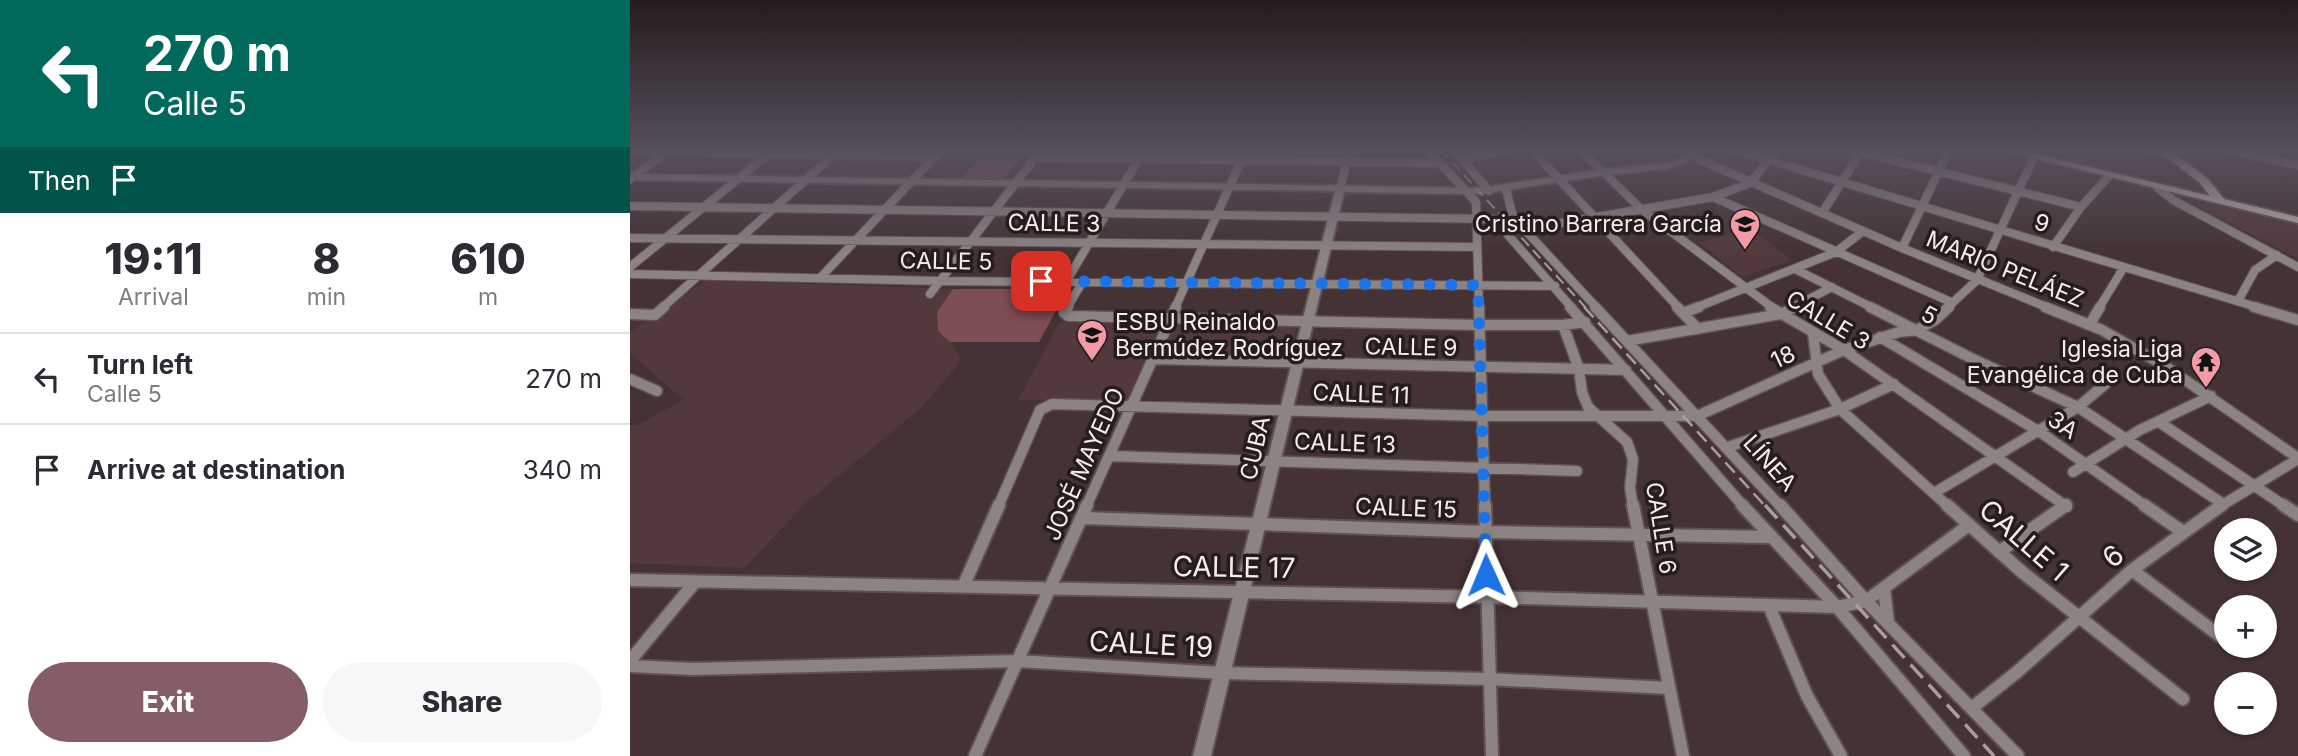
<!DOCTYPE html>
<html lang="en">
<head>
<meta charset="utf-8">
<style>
	:root { --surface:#fff; --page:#f7f7f7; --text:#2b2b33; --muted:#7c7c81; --line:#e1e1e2; --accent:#855d67 }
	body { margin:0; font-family:Inter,sans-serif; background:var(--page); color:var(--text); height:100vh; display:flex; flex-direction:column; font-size:26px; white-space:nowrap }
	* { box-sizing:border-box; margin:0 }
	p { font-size:23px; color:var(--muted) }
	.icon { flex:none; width:38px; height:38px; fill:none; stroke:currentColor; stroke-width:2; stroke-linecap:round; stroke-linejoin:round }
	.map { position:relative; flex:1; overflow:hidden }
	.drawer { display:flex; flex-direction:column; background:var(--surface); width:630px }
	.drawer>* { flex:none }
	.banner { background:#00695c; color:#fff; overflow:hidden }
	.buttons { position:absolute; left:1584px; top:518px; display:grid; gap:14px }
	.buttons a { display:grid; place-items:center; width:63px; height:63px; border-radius:50%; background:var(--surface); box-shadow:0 2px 5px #0004; font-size:35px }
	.pin { position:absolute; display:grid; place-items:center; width:60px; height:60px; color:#fff; margin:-30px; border-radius:14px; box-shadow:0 4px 10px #0006 }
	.me { position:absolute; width:77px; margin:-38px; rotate:359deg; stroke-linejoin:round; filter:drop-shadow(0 0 5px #0008) }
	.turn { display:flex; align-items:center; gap:24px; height:147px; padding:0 28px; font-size:32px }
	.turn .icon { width:91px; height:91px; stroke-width:2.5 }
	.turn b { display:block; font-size:49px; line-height:60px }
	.then { display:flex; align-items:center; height:66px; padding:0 28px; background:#0003; gap:14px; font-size:26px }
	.eta { display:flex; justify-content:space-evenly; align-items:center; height:119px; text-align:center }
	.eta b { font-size:42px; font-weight:800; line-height:49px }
	.button { display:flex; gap:14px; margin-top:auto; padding:14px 28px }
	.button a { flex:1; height:80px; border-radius:42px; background:var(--accent); color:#fff; font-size:28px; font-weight:800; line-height:80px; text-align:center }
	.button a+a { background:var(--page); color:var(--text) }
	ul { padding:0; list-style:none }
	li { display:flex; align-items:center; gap:21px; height:91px; padding:0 28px; border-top:2px solid var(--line) }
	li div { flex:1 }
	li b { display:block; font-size:26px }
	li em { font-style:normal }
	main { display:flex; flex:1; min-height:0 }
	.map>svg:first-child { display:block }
	.built { fill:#52393c }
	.green { fill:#7f4d54 }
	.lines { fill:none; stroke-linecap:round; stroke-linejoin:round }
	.minor-far2-casing { stroke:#615051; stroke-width:10 }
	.minor-far1-casing { stroke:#615051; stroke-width:13 }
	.minor-casing { stroke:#615051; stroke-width:16 }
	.tertiary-casing { stroke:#615051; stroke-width:4 }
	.secondary-casing { stroke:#615051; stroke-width:4 }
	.minor-far2 { stroke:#8c8383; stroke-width:8 }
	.minor-far1 { stroke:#8c8383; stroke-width:10 }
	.minor { stroke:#8c8383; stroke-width:12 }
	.tertiary { fill:#8c8383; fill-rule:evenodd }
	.secondary { fill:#bcadae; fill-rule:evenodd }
	.rail-far2 { stroke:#ab9d9e; stroke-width:2; stroke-dasharray:11 6; stroke-linecap:butt }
	.rail-far1 { stroke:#ab9d9e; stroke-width:2.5; stroke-dasharray:14 7; stroke-linecap:butt }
	.rail { stroke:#ab9d9e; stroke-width:3.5; stroke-dasharray:18 9; stroke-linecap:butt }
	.route { stroke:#1a73e8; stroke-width:12; stroke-dasharray:0 21.6 }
	.labels { text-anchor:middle; stroke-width:7; stroke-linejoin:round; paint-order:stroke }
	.street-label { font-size:23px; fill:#f7ebec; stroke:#251d1d }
	.poi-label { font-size:23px; fill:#f7ebec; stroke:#251d1d; text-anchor:end }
	.near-street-label { font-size:28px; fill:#f7ebec; stroke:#251d1d }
</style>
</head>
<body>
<main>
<section class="drawer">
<div class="banner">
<div class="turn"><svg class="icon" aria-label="left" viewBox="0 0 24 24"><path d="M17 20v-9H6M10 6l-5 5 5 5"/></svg><div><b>270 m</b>Calle 5</div></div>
<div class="then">Then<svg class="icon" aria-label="arrive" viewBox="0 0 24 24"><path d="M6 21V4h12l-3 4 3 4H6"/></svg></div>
</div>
<div class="eta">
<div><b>19:11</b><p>Arrival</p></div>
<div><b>8</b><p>min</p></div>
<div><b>610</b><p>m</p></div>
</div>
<ul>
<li><svg class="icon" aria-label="left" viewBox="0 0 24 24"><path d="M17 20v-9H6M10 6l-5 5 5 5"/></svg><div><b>Turn left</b><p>Calle 5</p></div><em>270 m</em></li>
<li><svg class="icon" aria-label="arrive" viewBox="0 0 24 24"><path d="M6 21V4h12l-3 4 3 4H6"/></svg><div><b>Arrive at destination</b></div><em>340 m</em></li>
</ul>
<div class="button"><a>Exit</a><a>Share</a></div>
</section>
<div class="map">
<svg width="1668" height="756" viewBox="0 0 1668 756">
	<rect width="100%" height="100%" fill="#443234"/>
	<path class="built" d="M1554,199L1668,224V259Z
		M1120,228L1162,260L1112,277L1069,243Z
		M76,280L323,289L307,312L308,330L320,342L332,360L292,407L176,503L114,568L0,563V425H7L53,400L0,353V332Z
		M547,322L668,324L659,357L533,354Z
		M429,323L531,324L499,400H388Z"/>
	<path class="green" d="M356,150H397L372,181L330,180Z
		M323,289H438L409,342H320L308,331L307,312Z"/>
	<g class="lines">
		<g class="minor-far2-casing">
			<path id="minor-far2" d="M798,150L846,202L849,308
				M824,150L859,191
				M902,150L1049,308
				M951,150L1011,209L1143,308
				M1048,150L1272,248L1419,308
				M1106,150L1630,308
				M1223,150L1451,207
				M1521,150L1539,155
				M1598,150L1668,165
				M0,151L305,157
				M406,157L809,163
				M832,159L875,150
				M0,179L39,150
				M1527,187L1543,200L1668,267
				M710,189L719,150
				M876,189L883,217L967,308
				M1083,197L1321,302
				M0,206L864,219L942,308
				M1192,213L1232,150
				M896,229L1083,197L1120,183L1147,150
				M0,238L847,247
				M1423,247L1451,207L1479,176
				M1272,248L1319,150
				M0,267L140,153
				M1167,270L1243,308
				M0,274L310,281L925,286
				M191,277L311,150
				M436,282L514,150
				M300,294L411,150
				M1608,301L1625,270L1647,255
				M32,308L207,152
				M437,308L453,281
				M545,308L616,150
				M1065,308L1206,252L1233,231
				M1162,308L1202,287
				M1317,308L1347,280L1404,157L1403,150
				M1469,308L1494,267"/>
		</g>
		<g class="minor-far1-casing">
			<path id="minor-far1" d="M438,307L434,313L438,316L849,325H933L955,322
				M849,307L855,507
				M940,307L1114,507
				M965,307L1151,507
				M1047,307L1068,329
				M1140,307L1214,350L1437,507
				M1240,307L1345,360L1448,407L1593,504
				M1415,307L1472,330L1535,366L1668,458
				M1624,307L1668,320
				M1053,313L1069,307
				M0,314L25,315L34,307
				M1460,324L1470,307
				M933,325L949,369L952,392L958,407L997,442L1003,459L1000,488L1003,507
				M1183,334L1188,374L1210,409L1319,507
				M1250,337L1410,432L1517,507
				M997,341L1151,314L1165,307
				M524,359L996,370
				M0,379L27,391
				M1529,422L1656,507
				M1098,447L1210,409L1264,384
				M480,456L947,471
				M1443,472L1510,430L1581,396
				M1304,493L1448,407L1485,376
				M368,507L410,410L422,404L852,416H1067L1214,350L1269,332L1287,330L1305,320L1319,307
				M456,507L546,307
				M1589,507L1668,459"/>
		</g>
		<g class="minor-casing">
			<path id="minor" d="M855,505L862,756
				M1003,505L1053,756
				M1112,505L1207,607L1334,756
				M1150,505L1236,601L1388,756
				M1317,505L1392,572L1553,699
				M1514,505L1553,532
				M1653,505L1668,515
				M453,518L855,532L1140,537
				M1369,552L1436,505
				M1502,570L1590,636
				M0,580L856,597L1207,607L1236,601L1339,525
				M333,587L369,505
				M1254,588L1258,622
				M1139,606L1177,696L1211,756
				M0,661L65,582
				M0,666L63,669L387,661L592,673L858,679L1039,688
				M1343,707L1387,672L1502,570L1592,505
				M345,756L457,505"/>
		</g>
		<g class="tertiary-casing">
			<path id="tertiary" d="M1059,150H1069L1055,163L1036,169L975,175L849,194L714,192L581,756H563L705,191L0,180V174L849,188L975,169L1035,163L1049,159Z"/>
		</g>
		<g class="secondary-casing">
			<path id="secondary" d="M1370,150H1390L1580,196L1570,183L1528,150H1540L1578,179L1594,199L1668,217V223Z"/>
		</g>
		<use href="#minor-far2" class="minor-far2"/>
		<use href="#minor-far1" class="minor-far1"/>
		<use href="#minor" class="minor"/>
		<use href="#tertiary" class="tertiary"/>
		<use href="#secondary" class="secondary"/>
		<path class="rail-far2" d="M811,150L956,308"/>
		<path class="rail-far1" d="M954,307L1136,507"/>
		<path class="rail" d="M1135,505L1364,756"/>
	</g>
	<linearGradient id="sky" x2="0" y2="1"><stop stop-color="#251c1d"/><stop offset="0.59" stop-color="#564f5c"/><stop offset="1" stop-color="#564f5c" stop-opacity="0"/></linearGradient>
	<rect width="1668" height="256" fill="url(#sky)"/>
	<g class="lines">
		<path class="route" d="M411,281L848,285L856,575"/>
	</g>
	<defs>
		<g id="school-pin" transform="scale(1.575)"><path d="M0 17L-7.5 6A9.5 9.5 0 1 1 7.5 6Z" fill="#f49aa6" stroke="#251d1d"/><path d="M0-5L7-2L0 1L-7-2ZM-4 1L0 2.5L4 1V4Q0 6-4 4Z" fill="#111"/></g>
		<g id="temple-pin" transform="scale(1.575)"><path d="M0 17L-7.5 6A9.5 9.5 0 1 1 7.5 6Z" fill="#f49aa6" stroke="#251d1d"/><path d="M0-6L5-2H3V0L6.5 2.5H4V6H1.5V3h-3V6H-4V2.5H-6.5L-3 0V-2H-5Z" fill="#111"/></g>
	</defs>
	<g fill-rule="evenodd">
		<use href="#school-pin" x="1115" y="224"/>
		<use href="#school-pin" x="462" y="335"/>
		<use href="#temple-pin" x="1576" y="362"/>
	</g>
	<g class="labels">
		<g class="street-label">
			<text transform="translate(424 223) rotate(1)" y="8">CALLE 3</text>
			<text transform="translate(1412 223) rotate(17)" y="8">9</text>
			<text transform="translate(316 261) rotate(1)" y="8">CALLE 5</text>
			<text transform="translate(1375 269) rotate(22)" y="8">MARIO PELÁEZ</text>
			<text transform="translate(1299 315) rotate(27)" y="8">5</text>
			<text transform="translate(1198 320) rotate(31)" y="8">CALLE 3</text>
			<text transform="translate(781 347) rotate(1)" y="8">CALLE 9</text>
			<text transform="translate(1153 357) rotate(-25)" y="8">18</text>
			<text transform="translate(731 394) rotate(2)" y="8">CALLE 11</text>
			<text transform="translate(1433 425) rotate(34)" y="8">3A</text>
			<text transform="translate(715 443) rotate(2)" y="8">CALLE 13</text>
			<text transform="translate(625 448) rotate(-77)" y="8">CUBA</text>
			<text transform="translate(1140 463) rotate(48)" y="8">LÍNEA</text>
			<text transform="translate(454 464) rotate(-66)" y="8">JOSÉ MAYEDO</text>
			<text transform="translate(776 508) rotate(2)" y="8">CALLE 15</text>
			<text transform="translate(1031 528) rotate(81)" y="8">CALLE 6</text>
		</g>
		<g class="poi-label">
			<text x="1092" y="232">Cristino Barrera García</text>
			<text x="485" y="330" text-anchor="start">ESBU Reinaldo<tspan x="485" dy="26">Bermúdez Rodríguez</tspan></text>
			<text x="1553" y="357">Iglesia Liga<tspan x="1553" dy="26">Evangélica de Cuba</tspan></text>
		</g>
		<g class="near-street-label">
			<text transform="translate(1394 540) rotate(41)" y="10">CALLE 1</text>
			<text transform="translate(1483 556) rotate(-40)" y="10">6</text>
			<text transform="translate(604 567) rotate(1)" y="10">CALLE 17</text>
			<text transform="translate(521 644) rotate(3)" y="10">CALLE 19</text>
		</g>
	</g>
</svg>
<div class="buttons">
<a><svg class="icon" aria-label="layers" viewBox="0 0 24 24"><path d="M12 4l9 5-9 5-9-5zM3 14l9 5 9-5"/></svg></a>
<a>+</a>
<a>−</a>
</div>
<div class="pin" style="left:411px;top:281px;background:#d93025"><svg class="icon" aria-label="arrive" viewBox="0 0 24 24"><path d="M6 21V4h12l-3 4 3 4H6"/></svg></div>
<svg class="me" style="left:856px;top:575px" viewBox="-20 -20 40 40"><path d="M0-17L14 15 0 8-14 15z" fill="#1a73e8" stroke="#fff" stroke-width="4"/></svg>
</div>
</main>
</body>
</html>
